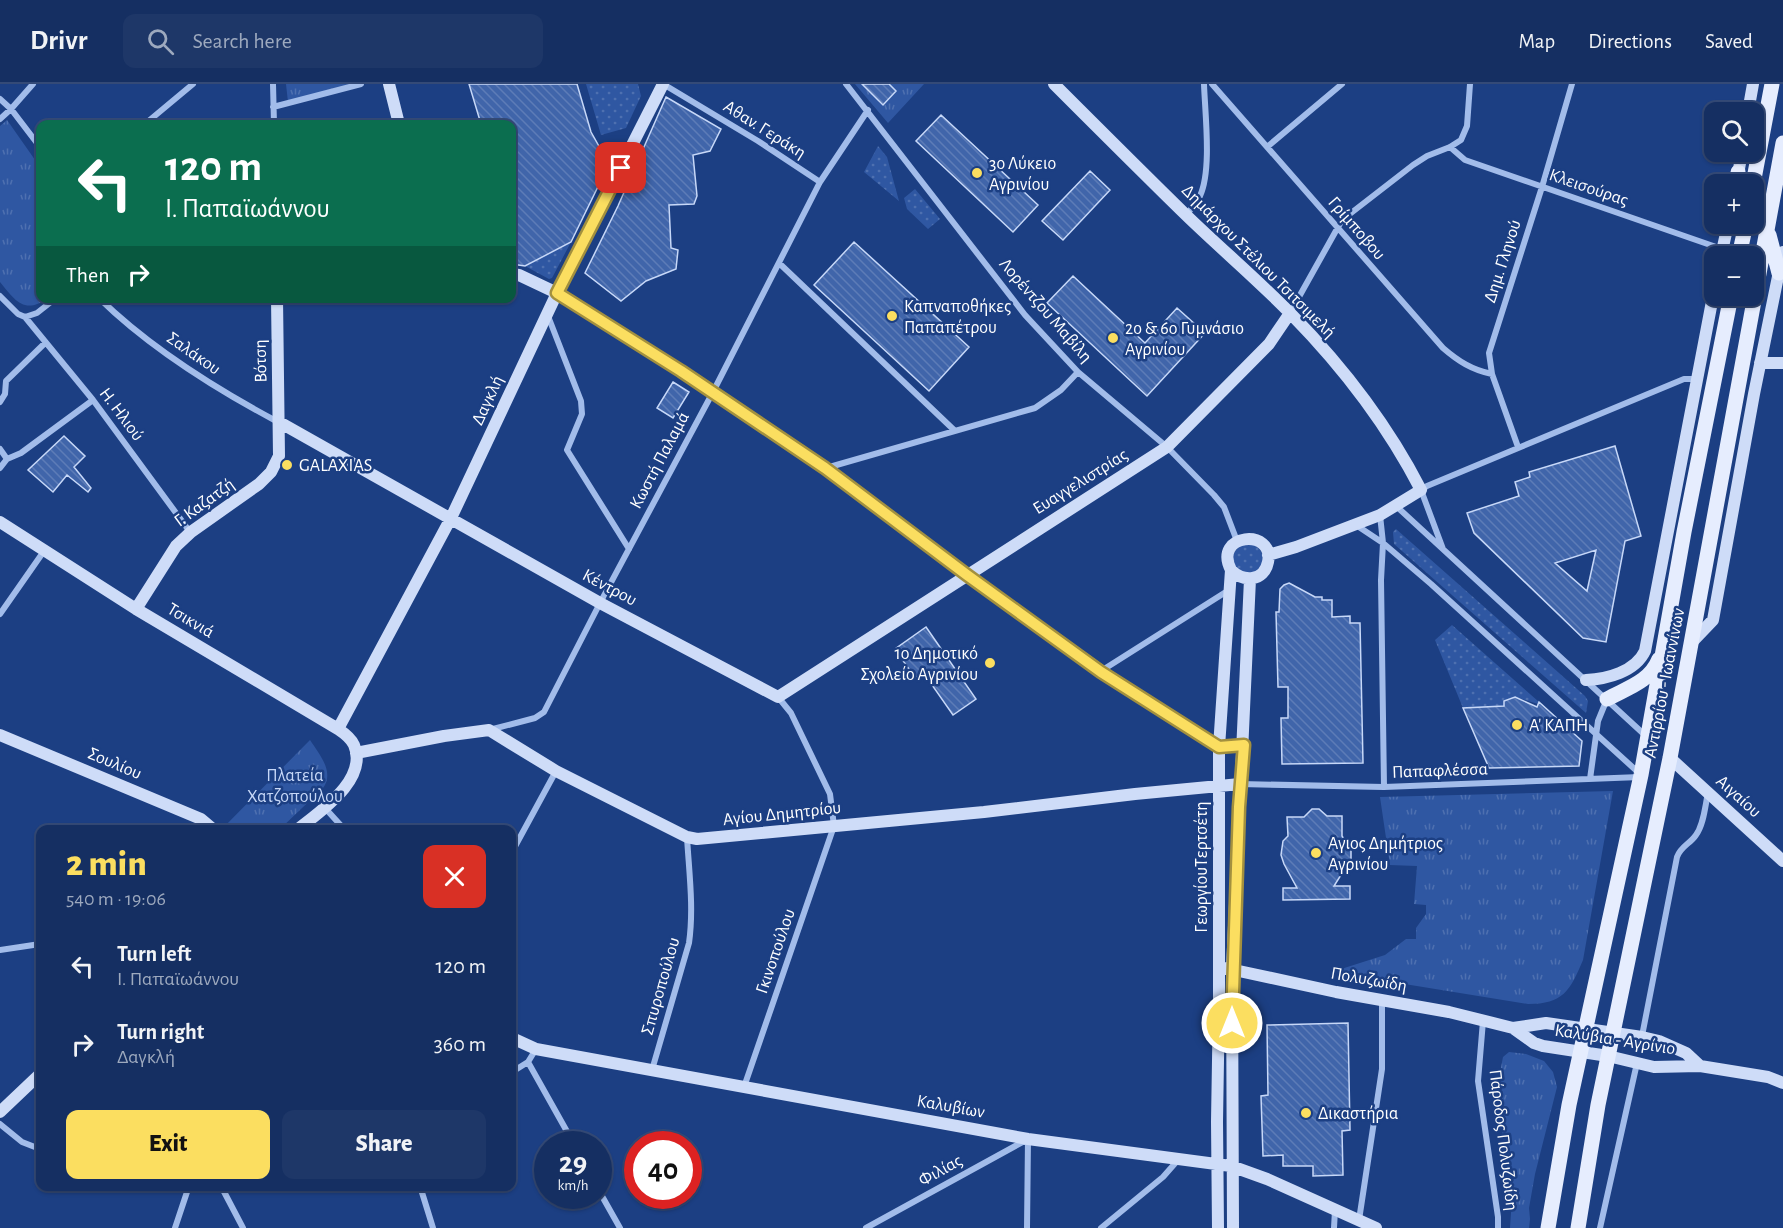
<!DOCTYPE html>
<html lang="en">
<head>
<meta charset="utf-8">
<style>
	:root { --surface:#152f62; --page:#1e3768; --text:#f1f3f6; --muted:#9da9be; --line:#344a77; --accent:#fbde60 }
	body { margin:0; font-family:"Alegreya Sans",sans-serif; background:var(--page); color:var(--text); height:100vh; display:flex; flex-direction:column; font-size:22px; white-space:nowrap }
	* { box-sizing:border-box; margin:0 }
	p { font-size:20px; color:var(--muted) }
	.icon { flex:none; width:33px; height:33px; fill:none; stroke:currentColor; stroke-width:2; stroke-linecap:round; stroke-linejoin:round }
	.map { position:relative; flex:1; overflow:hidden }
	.panel { position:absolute; left:36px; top:741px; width:480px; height:366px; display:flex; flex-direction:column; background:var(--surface); border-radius:12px; box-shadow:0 2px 4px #0004,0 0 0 2px var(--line) }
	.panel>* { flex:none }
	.hud { position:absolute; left:36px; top:36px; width:480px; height:183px; border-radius:12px; box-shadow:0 2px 4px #0004,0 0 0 2px var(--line); background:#0b6e4f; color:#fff; overflow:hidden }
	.buttons { position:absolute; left:1704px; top:18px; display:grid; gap:12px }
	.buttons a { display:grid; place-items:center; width:60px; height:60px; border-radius:12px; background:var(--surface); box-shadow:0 2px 4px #0004,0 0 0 2px var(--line); font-size:30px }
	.speed { position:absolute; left:534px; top:1047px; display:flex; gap:12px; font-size:30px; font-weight:700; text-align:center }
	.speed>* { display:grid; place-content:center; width:78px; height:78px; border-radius:50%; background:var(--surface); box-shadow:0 2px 4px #0004,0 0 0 2px var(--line); line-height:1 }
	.speed small { font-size:15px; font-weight:400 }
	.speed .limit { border:9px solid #d22; background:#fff; color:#111 }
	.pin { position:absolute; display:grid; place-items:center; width:51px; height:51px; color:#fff; margin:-26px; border-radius:12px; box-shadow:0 3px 9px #0006 }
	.me { position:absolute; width:66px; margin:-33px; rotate:0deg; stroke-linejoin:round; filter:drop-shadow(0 0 4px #0008) }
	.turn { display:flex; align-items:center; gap:21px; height:126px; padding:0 30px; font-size:27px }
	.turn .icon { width:78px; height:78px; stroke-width:2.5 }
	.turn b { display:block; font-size:42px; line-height:51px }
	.then { display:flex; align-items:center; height:57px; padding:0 30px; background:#0003; gap:12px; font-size:22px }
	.round { display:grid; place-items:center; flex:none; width:63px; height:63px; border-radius:12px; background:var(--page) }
	.headline { display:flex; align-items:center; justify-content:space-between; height:102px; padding:0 30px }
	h1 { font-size:36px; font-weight:800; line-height:45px; color:var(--accent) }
	.cta { display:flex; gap:12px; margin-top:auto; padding:12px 30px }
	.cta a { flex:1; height:69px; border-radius:12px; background:var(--accent); color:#111; font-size:24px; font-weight:800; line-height:69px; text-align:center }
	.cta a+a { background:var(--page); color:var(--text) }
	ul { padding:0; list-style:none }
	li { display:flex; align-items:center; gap:18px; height:78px; padding:0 30px }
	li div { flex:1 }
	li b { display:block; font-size:22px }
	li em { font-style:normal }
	header { display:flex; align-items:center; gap:36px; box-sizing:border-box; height:84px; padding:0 30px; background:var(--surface); border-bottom:2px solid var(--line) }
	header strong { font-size:28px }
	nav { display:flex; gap:33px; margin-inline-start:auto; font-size:21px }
	.search { width:420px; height:54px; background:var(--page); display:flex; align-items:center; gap:15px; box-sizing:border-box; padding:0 21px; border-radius:12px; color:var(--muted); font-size:22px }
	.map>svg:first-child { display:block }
	.grass { fill:url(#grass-dots) }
	.park { fill:url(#park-tufts) }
	.building { fill:url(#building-back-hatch); stroke:#c7d8f8; stroke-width:1.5; fill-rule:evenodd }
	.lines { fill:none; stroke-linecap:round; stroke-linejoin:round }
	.street { stroke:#a2bcea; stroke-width:6 }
	.secondary { stroke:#cedcf8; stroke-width:12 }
	.primary { stroke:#e6edfe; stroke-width:15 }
	.route-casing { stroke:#a3903e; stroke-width:15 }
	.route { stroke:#fbde60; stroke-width:10 }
	.poi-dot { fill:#fbde60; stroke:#1c3f83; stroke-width:2 }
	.labels { text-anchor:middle; stroke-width:5; stroke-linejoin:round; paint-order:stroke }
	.street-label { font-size:18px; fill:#fff; stroke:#1c3f83 }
	.poi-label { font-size:18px; fill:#fff; stroke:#1c3f83; text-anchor:start }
	.park-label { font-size:18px; fill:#c7d8f8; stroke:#1c3f83 }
</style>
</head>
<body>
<header>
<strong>Drivr</strong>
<div class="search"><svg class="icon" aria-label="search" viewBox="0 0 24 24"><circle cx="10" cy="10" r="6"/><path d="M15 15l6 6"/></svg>Search here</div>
<nav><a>Map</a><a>Directions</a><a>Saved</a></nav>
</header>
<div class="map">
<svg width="1783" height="1144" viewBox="0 0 1783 1144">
	<defs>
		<pattern id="grass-dots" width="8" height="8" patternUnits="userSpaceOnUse" patternTransform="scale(1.5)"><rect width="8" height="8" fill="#2f57a2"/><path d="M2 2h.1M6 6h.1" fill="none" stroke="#4e70b0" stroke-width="1.8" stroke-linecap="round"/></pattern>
		<pattern id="park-tufts" width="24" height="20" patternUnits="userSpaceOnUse" patternTransform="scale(1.5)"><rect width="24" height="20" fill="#2f57a2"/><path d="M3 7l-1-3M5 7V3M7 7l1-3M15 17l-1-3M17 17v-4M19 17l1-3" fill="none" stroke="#4e70b0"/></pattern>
		<pattern id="building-back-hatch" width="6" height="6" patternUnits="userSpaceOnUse" patternTransform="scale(1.5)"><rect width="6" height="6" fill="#4065aa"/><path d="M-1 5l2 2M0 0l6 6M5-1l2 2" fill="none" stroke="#5d7cb7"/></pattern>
	</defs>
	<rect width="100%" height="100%" fill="#1c3f83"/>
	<path class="grass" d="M586,0H638L641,12L626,44L601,51Z
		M878,62L887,73L899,117L864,88Z
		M915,105L940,135L928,145L907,125L904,114Z
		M571,158L552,194L549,195L525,182Z
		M1396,445L1585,612L1588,617L1586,629L1394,460L1393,448Z
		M1233 475a15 15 0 1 1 30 0a15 15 0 1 1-30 0Z
		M1452,541L1539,618L1538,620L1515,613L1504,617V622L1463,624L1435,556Z"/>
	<path class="park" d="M286,0H355L288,18Z
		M855,0H924L888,39Z
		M7,36L40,83V214L46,215C24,231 14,215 0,198V42Z
		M310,656C319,670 335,688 323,704L280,745H222Z
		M1613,707L1583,876C1570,907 1563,920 1528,920L1337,889L1338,886L1385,871L1406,855H1416V844L1426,830V821L1414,820L1417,782L1390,781L1380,713Z
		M1509,968L1526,970L1544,977L1553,988L1557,1003L1535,1090L1529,1124L1530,1135L1529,1144H1510L1512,1115L1496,1009L1503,973Z"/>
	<path class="building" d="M469,0H577L591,48L609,80L571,158L525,182L512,180V40H481Z
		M862,0H889L896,7L883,21Z
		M666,13L721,45L710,67L693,71L697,112L694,120L669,121L671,164L678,166L676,185L646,197L621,217L585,189L618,122Z
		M941,31L1038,121L1013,148L916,57Z
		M1090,87L1110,106L1063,156L1042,137Z
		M854,158L969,263L929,307L814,201Z
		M1073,192L1145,259L1177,224L1205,249L1147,312L1047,219Z
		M673,298L689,308L673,334L657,324Z
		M64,352L85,372L74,383L91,404L88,408L67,391L53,408L28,386Z
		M1615,362L1641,452L1625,457L1606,558L1583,554L1474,449L1467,429L1519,412L1515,398L1530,393L1529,388ZM1596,466L1587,507L1555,479Z
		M1289,499L1315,513H1322V516H1332V533L1350,532V539H1360L1363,679L1282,680L1281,634H1288V603H1278L1276,528H1279L1280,505L1284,501Z
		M926,543L976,615L953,631L923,588L915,594L895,565Z
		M1515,613L1537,623L1539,618L1582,657L1579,682L1489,684L1463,624L1504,622V617Z
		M1312,725H1319L1327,732H1342V752L1351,766V775L1334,802H1350V815L1283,816V804H1297L1284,780L1281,771L1283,757L1288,752L1287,733H1304Z
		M1348,939L1350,1046L1342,1047L1343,1091L1313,1092V1082H1283V1071L1263,1072L1261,1012L1268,1011L1267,941Z"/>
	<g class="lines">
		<path class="street" d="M273,0L274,40
			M663,0L758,57L820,98
			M846,0L1025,231L1078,288L1167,363L1214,411L1224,423L1237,457
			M1212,0L1443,264C1458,277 1472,286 1492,290
			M0,15L11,25L40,63
			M273,23L361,0
			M0,35L11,25L33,0
			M145,40L193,0
			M1267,63L1342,0
			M1450,63L1465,76L1722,165
			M1186,131C1191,125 1197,119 1200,112C1212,86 1205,30 1204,0
			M779,179L954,346
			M0,212L18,230L25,233L37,229L56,214
			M99,214C149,263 216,305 278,338
			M1290,229L1342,136L1413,81L1427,72L1450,63L1461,56L1467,42L1470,0
			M548,232L581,317L582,330L567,366L629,465
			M25,233L93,316L190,448
			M0,318L5,310L6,297L45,259
			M1518,363L1492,290L1489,269L1542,103L1572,0
			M0,365L7,375
			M0,384L7,375L21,369L93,316
			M826,384L1035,324L1061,306L1078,288
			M1395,421L1647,653
			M1380,431L1383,459L1381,496L1384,703
			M1356,441L1383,459L1431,500L1639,689
			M1443,465L1421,406L1427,402L1684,295H1697
			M0,530L44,467
			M1101,587L1229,506
			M489,646L535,634L544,628L600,519L713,308L820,98L868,26
			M1590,695L1598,637L1607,615
			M1240,700L1384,703L1640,693
			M325,724L345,746
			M512,768L556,687
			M0,866L40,860
			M1483,937L1478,997L1498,1133V1144
			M1642,952L1677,773C1681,762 1690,760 1696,751C1704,740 1705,722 1708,709
			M536,965L528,978L574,1060
			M652,986L689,859C694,824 689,788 687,753
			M512,988L528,978
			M744,1003L834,742L830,710L791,629L778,613
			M0,1040L22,1058L40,1065
			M221,1102L243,1144
			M420,1102L433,1144
			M598,1105L620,1144
			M1359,1136L1382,985V916
			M175,1144L189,1102
			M866,1144L1028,1055L1027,1144
			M1101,1144L1163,1093L1178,1076
			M1334,1144L1335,1126
			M1600,1144L1637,979"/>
		<path class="secondary" d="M389,0L399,40
			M1054,0C1098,44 1142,88 1186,131C1221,165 1258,196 1292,231C1342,282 1388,342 1421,406L1380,431L1296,463L1268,471
			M1748,28L1753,0
			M1737,96L1742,68
			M1721,172L1728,140
			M512,190L519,191L557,209L713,308L825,384L967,491L1101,587L1219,663L1244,661
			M1760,279H1783
			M279,338L600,519L778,613L1167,363L1269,260L1290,229
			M0,438L136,525L338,645C344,649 351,654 354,661C369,696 319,728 297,746
			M136,525L176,462L191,448L259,400L271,388L279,372L277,214
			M1691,559L1713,536L1754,310L1783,168
			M1586,596C1607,595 1635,588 1645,567L1714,207
			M338,645L451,434L557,209L663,0
			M0,651L189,730L201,735L214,746
			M356,669L444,652L489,646L556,687L687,753L697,755L984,728L1135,710L1240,700
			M1670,674L1783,777
			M1225,884L1336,908L1449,928L1513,944L1546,939L1642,953L1659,957L1686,969L1700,982
			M1513,944L1534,959L1543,962L1608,972L1654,983L1700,982L1768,993L1783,999
			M512,954L536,965L1028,1055L1231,1082L1267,1095L1376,1144
			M0,1028L40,990
			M1218,1144L1217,1038L1219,915V663L1231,486C1212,449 1275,444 1268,478C1264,498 1243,498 1231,486
			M1233,1144L1232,885L1250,495"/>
		<path class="primary" d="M1738,88L1739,100
			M1753,100L1772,0
			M1769,151L1779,189
			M1739,172L1746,140
			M1607,615C1627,604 1650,598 1659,575
			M1548,1144L1569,1021L1641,691L1684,448L1731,212
			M1578,1144L1598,1021L1670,674L1783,59"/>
	</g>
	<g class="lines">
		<g class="route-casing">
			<path id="route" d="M621,84L557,209L681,287L825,384L967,491L1101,588L1219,663L1244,661L1239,723L1232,939"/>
		</g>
		<use href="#route" class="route"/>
	</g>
	<g class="poi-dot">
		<circle cx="977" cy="89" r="6"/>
		<circle cx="892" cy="232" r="6"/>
		<circle cx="1113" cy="254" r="6"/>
		<circle cx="287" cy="381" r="6"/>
		<circle cx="990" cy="579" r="6"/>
		<circle cx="1517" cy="641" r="6"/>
		<circle cx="1316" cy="769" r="6"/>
		<circle cx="1306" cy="1029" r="6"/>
	</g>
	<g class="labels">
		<g class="street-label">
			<text transform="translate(765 45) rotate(32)" y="6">Αθαν. Γεράκη</text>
			<text transform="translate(1589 103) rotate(19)" y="6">Κλεισούρας</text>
			<text transform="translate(1357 144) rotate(49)" y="6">Γρίμποβου</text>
			<text transform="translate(1259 177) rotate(45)" y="6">Δημάρχου Στέλιου Τσιτσιμελή</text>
			<text transform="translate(1502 177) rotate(-72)" y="6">Δημ. Γληνού</text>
			<text transform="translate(1046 226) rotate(49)" y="6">Λορέντζου Μαβίλη</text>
			<text transform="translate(194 269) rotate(35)" y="6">Σαλάκου</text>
			<text transform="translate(260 277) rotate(-91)" y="6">Βότση</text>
			<text transform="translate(487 316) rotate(-65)" y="6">Δαγκλή</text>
			<text transform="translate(122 330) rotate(53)" y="6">Η. Ηλιού</text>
			<text transform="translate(659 376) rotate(-62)" y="6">Κωστή Παλαμά</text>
			<text transform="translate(1080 397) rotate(-32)" y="6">Ευαγγελιστρίας</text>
			<text transform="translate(204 418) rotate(-36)" y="6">Γ. Καζατζή</text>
			<text transform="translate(610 503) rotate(28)" y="6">Κέντρου</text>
			<text transform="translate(191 536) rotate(31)" y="6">Τσικνιά</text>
			<text transform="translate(1664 599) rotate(-79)" y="6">Αντιρρίου - Ιωαννίνων</text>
			<text transform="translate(115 679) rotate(23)" y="6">Σουλίου</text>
			<text transform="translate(1440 686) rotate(-2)" y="6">Παπαφλέσσα</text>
			<text transform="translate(1739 712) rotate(42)" y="6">Αιγαίου</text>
			<text transform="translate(782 729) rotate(-6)" y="6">Αγίου Δημητρίου</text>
			<text transform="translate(1201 783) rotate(-90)" y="6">ΓεωργίουΤερτσέτη</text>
			<text transform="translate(775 867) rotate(-71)" y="6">Γκινοπούλου</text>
			<text transform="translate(1369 895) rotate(10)" y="6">Πολυζωίδη</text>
			<text transform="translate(660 902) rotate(-74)" y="6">Σπυροπούλου</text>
			<text transform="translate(1615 955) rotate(9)" y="6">Καλύβια - Αγρίνιο</text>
			<text transform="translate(951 1022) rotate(10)" y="6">Καλυβίων</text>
			<text transform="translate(1504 1056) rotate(83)" y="6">Πάροδος Πολυζωίδη</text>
			<text transform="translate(940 1086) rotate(-29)" y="6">Φιλίας</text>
		</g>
		<g class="poi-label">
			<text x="989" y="85">3ο Λύκειο<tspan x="989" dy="21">Αγρινίου</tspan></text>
			<text x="904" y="228">Καπναποθήκες<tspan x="904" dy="21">Παπαπέτρου</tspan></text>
			<text x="1125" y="250">2ο &amp; 6ο Γυμνάσιο<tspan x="1125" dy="21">Αγρινίου</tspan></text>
			<text x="299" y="387">GALAXIAS</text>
			<text x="978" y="575" text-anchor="end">1ο Δημοτικό<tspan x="978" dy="21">Σχολείο Αγρινίου</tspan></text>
			<text x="1529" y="647">Α' ΚΑΠΗ</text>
			<text x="1328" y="765">Αγιος Δημήτριος<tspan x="1328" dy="21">Αγρινίου</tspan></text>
			<text x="1318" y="1035">Δικαστήρια</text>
		</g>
		<g class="park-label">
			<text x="295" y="697">Πλατεία<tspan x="295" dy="21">Χατζοπούλου</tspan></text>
		</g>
	</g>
</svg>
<div class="buttons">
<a><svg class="icon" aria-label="search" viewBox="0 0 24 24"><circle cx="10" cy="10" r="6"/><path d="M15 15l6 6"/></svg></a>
<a>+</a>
<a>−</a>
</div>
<div class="speed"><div>29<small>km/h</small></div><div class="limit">40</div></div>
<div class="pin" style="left:621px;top:84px;background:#d93025"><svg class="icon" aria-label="arrive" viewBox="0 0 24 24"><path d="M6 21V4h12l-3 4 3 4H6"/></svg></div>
<svg class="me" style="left:1232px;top:939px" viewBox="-20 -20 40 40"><circle r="17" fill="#fbde60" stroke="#fff" stroke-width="3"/><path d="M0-11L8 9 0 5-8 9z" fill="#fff"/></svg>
<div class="hud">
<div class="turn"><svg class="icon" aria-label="left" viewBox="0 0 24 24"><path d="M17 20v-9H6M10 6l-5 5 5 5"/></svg><div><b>120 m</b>Ι. Παπαϊωάννου</div></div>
<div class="then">Then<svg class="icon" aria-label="right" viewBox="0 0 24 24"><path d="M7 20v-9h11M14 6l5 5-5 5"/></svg></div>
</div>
<section class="panel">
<div class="headline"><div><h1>2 min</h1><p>540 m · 19:06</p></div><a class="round" style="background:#d93025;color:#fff"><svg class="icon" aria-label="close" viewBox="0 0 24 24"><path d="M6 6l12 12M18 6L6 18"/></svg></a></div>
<ul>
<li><svg class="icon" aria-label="left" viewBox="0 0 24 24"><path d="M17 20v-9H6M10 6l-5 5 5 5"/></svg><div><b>Turn left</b><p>Ι. Παπαϊωάννου</p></div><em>120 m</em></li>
<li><svg class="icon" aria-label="right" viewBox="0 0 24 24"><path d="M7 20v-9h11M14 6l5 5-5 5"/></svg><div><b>Turn right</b><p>Δαγκλή</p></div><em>360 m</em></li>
</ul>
<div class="cta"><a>Exit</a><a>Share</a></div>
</section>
</div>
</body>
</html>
